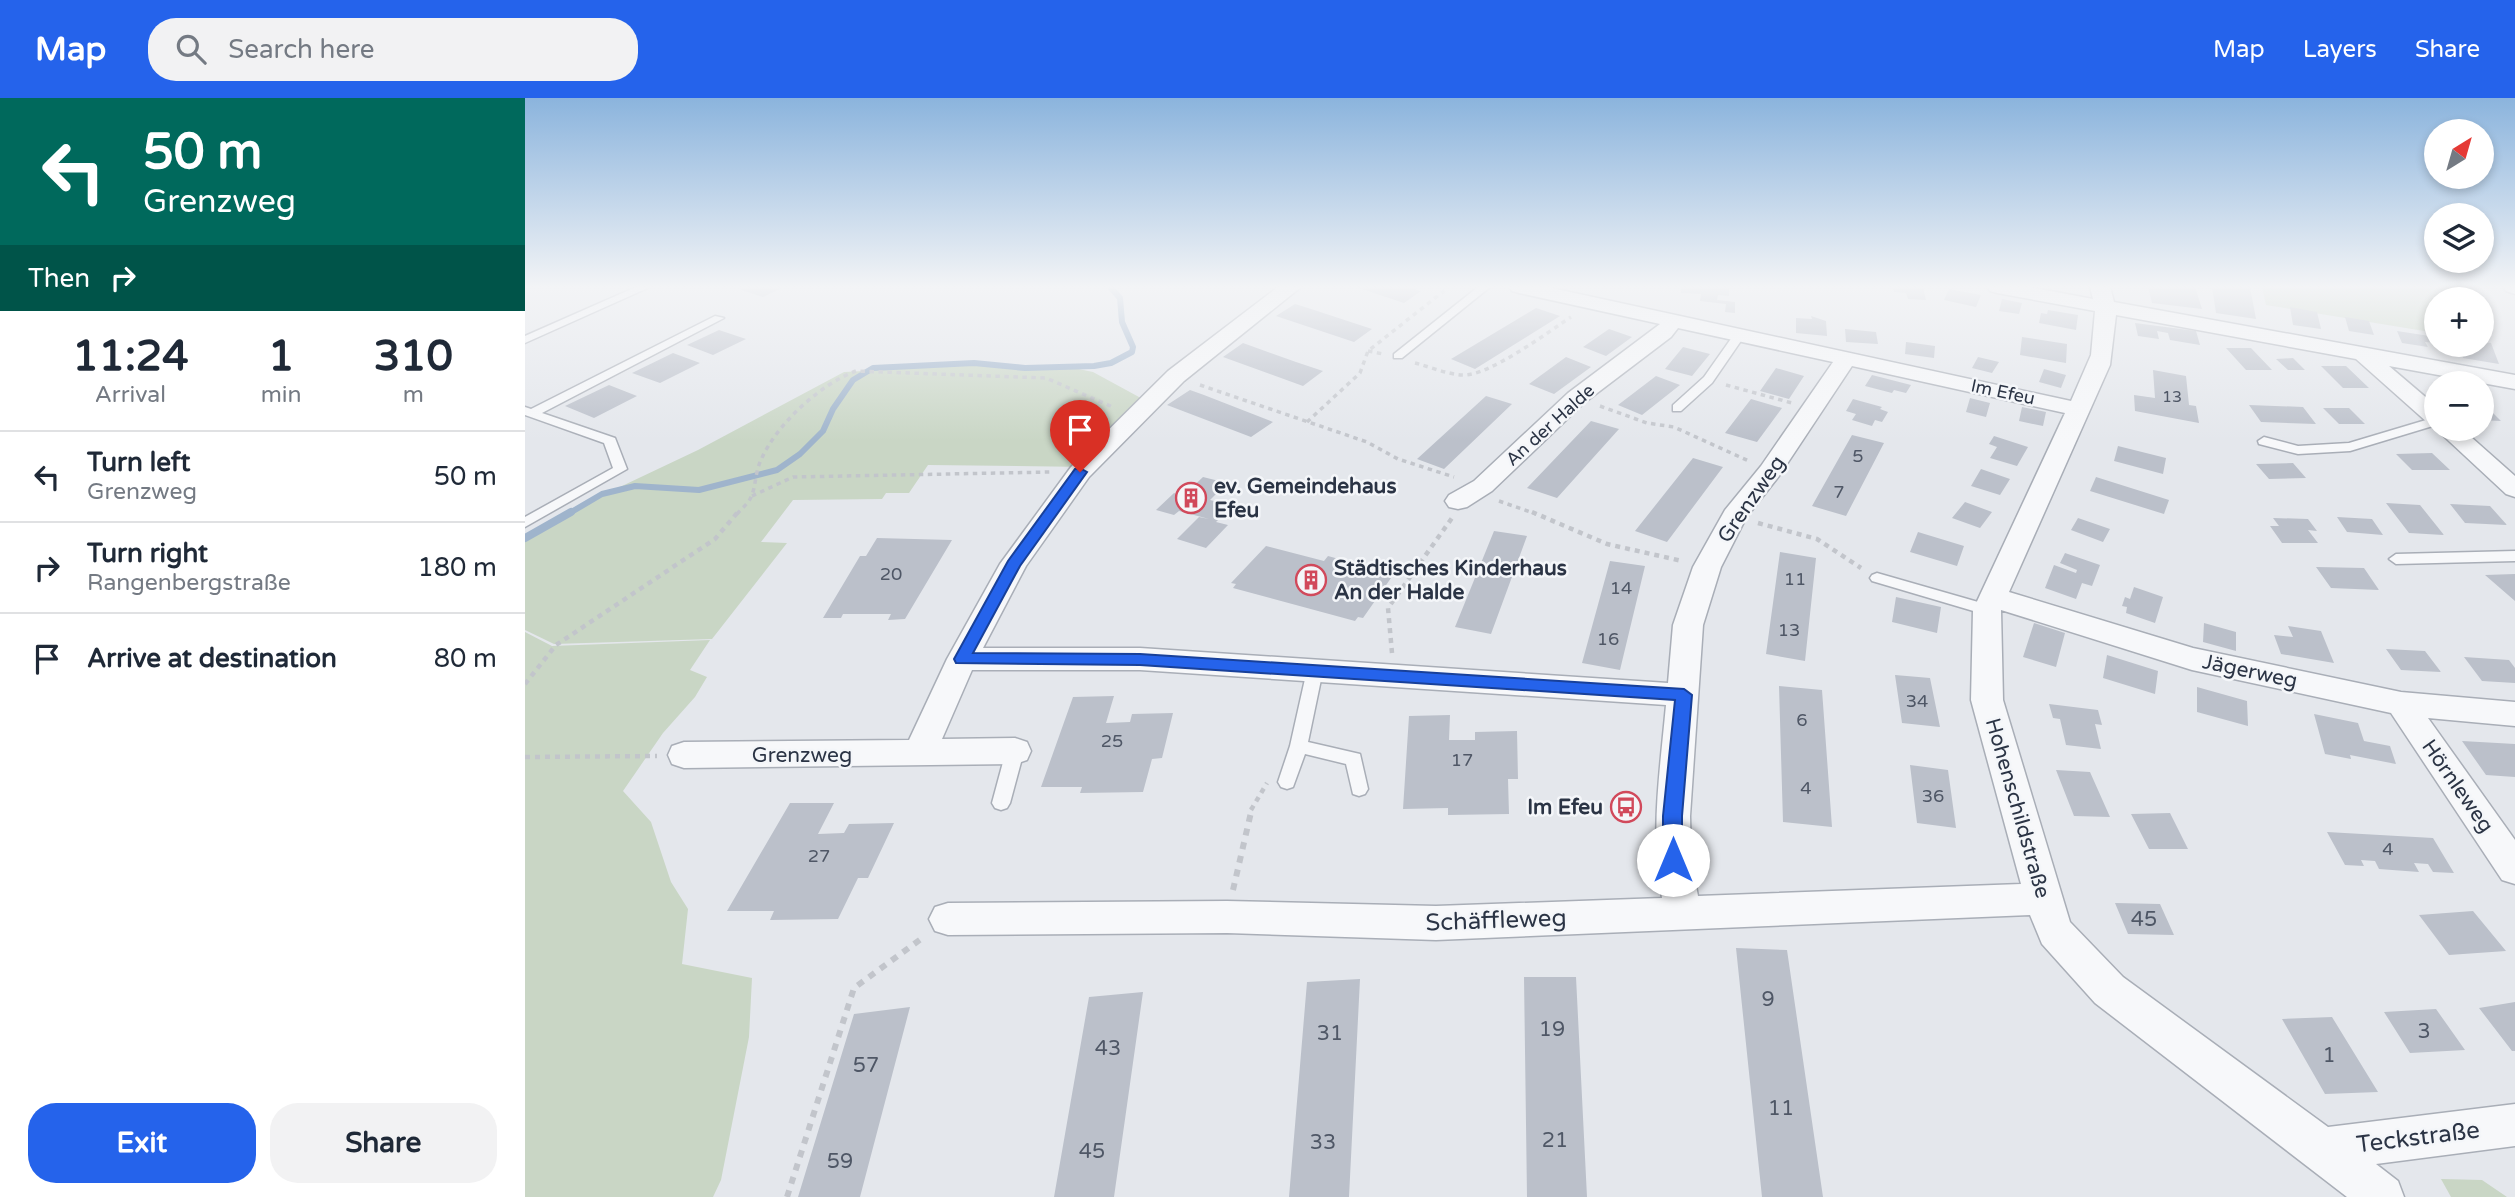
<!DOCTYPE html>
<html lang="en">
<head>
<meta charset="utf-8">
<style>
	:root { --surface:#fff; --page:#f2f2f3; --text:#1f2937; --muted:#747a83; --line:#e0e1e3; --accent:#2563eb }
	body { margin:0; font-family:"Varela Round",sans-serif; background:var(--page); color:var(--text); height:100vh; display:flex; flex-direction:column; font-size:26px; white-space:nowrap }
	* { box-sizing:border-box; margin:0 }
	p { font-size:23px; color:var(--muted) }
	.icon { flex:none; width:38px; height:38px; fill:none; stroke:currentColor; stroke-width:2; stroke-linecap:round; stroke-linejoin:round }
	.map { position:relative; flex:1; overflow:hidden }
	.panel { display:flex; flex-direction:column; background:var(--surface); width:525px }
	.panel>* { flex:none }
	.hud { background:#00695c; color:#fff; overflow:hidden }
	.needle { width:46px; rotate:37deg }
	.buttons { position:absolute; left:1899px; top:21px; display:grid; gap:14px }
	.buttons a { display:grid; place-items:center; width:70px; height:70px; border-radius:50%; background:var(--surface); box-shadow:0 4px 10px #0003; font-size:35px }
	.pin { position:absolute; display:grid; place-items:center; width:60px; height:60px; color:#fff; margin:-72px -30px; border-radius:50% 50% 50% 0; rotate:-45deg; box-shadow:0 0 7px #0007 }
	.pin .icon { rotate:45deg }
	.me { position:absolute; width:77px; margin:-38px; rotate:0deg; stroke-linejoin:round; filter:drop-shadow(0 0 5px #0008) }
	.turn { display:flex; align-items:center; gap:24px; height:147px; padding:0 28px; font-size:32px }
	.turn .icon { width:91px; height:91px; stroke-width:2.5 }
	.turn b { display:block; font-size:49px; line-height:60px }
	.then { display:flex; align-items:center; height:66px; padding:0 28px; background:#0003; gap:14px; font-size:26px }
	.eta { display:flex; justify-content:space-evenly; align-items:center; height:119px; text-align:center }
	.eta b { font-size:42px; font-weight:800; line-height:49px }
	.cta { display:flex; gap:14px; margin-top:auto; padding:14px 28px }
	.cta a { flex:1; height:80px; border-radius:28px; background:var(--accent); color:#fff; font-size:28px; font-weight:800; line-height:80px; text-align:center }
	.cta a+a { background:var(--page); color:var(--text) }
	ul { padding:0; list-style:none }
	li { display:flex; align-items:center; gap:21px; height:91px; padding:0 28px; border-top:2px solid var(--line) }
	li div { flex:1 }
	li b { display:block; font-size:26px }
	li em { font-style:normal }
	header { display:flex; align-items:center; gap:42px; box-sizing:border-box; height:98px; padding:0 35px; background:var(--accent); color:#fff }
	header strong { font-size:33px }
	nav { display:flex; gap:38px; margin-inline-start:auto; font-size:24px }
	.search { width:490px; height:63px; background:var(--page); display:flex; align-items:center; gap:18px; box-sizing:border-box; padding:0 24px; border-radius:28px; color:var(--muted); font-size:26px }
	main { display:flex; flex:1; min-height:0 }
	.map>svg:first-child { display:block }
	.green { fill:#c9d6c5 }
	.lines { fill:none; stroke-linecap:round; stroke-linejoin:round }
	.stream-far1 { stroke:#9fb4cc; stroke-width:6 }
	.stream { stroke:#9fb4cc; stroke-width:8 }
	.building { fill:#bbc0ca }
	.lane-casing { stroke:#a9aeb7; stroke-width:3 }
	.street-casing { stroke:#a9aeb7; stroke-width:3 }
	.path-far2 { stroke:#c2c5cb; stroke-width:3.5; stroke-dasharray:4.5 4.5; stroke-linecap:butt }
	.path-far1 { stroke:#c2c5cb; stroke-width:4.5; stroke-dasharray:5 5; stroke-linecap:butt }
	.path { stroke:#c2c5cb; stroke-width:6; stroke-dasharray:7 7; stroke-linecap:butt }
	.lane { fill:#f7f8fa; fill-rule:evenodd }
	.street { fill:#f7f8fa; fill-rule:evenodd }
	.route { fill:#2563eb; stroke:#184099; stroke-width:2 }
	.labels { text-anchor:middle; stroke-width:5; stroke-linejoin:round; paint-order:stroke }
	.far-number-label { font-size:16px; fill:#4f5766 }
	.far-street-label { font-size:18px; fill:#2b3445; stroke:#f4f6f9 }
	.number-label { font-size:18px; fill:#4f5766 }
	.poi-label { font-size:21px; font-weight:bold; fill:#2b3445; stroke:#f4f6f9; text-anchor:start }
	.street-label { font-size:21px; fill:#2b3445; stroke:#f4f6f9 }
	.near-number-label { font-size:21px; fill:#4f5766 }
	.near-street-label { font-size:24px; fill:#2b3445; stroke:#f4f6f9 }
</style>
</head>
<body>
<header>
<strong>Map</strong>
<div class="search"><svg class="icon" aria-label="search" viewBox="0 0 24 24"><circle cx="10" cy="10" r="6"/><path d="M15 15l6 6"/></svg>Search here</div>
<nav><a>Map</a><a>Layers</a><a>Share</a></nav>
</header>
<main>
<section class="panel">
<div class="hud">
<div class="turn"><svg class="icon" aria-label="left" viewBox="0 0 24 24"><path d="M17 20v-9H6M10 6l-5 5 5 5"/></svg><div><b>50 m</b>Grenzweg</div></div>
<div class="then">Then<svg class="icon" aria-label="right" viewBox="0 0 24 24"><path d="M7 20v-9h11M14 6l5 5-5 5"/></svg></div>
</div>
<div class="eta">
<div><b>11:24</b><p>Arrival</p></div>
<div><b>1</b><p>min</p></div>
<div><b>310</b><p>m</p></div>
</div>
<ul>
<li><svg class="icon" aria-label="left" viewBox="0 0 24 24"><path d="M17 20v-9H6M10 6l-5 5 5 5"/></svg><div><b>Turn left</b><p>Grenzweg</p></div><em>50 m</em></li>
<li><svg class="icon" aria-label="right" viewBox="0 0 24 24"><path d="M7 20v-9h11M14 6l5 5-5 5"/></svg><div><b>Turn right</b><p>Rangenbergstraße</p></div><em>180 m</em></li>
<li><svg class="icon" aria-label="arrive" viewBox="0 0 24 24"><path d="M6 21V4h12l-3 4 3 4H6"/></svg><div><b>Arrive at destination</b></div><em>80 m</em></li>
</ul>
<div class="cta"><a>Exit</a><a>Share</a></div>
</section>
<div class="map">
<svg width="1990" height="1099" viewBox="0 0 1990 1099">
	<rect width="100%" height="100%" fill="#e4e7ec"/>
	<path class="green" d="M1737,189H1946L1952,201H1911V235L1741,207Z
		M450,264L502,268L534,267L568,274L625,305L564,369L403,367L384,395H361L357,401L268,402L236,444L262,445L187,541L29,546L0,532V442L78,397L173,352L319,274L339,273L357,267Z
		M0,534L27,548L185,542L165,572L182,579L170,599L138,635L98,693L126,724L146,784L163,811L157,866L227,880L224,939L196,1082L188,1099H0Z
		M1916,1081L1957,1082L1982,1099H1926Z"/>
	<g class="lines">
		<path class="stream-far1" d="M43,416L77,396L110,388L174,392L252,372L275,356L298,333L308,311L328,282L348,270L449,265L500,270L569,268L586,265L607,254L608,249L597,224L595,200L586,190"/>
		<path class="stream" d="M0,440L46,414"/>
	</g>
	<path class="building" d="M223,189H259L238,199L216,192Z
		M831,189H881L896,193L879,205Z
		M1156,189H1204V198L1193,197L1192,202L1210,204V215L1200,214L1201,206L1175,203L1176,196L1156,195Z
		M1368,189H1398L1401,202L1383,201L1381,195L1369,194Z
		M1623,189H1670L1677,211L1627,205Z
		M1687,189H1725L1731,221L1691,215Z
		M1424,191L1456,197L1451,209L1419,202Z
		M1477,201L1497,205L1494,216L1474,213Z
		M770,206L783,210L847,231L829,244L751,218Z
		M1765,209L1792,214L1796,231L1768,227Z
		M1011,210L1035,218L950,271L926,261Z
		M1523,212L1553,217L1551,232L1514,225L1516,215L1522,216Z
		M1286,218L1301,223L1302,238L1271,235V220L1287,221Z
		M1820,219L1844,223L1849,237L1824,233Z
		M1610,225L1671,233L1675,247L1645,242L1643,235L1632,233L1634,241L1613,238Z
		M1084,231L1107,239L1081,258L1058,249Z
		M1320,231L1351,234L1353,246L1321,244Z
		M194,232L221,241L188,257L162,247Z
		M1872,233L1911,239V245L1900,244L1903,249L1877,245Z
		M1497,239L1542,246L1541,265L1495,257Z
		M1381,244L1410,248L1409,260L1380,256Z
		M1956,244L1966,245L1974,266L1938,260L1934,247H1956Z
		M718,245L771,264L798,273L778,288L698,259Z
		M1158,249L1185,256L1167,278L1140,271Z
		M1701,250H1726L1747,272H1721Z
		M148,255L175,265L135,285L107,275Z
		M1041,259L1066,269L1029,296L1004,286Z
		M1453,259L1474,264L1467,275L1447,270Z
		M1768,260L1780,272H1763L1751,261Z
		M1796,268H1821L1844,290H1818Z
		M1251,270L1279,278L1264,301L1235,293Z
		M1519,271L1541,277L1536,290L1514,284Z
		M1628,272L1661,278L1664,307L1671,308L1674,325L1610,313L1609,297L1630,300Z
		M1347,277L1386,287L1381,295L1369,292L1367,295L1340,288Z
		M1131,278L1155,287L1117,317L1093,307Z
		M84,287L112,298L69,320L40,308Z
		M665,292L679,297L748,324L726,339L642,307Z
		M961,298L987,306L919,371L892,361Z
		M1445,300L1465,305L1461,319L1441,314Z
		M1226,301L1257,310L1232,344L1200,335Z
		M1328,301L1357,309L1355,311L1363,314L1357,324L1350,322L1347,328L1327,322L1331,316L1321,313Z
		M1724,307L1778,309L1791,326L1736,324Z
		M1497,309L1521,314L1518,328L1494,323Z
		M1798,310H1824L1840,326H1814Z
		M1956,310H1963L1976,323L1956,322Z
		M1066,323L1094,331L1032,400L1002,390Z
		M1327,337L1359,345L1321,418L1287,408Z
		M1469,338L1503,349L1492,368L1465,360L1472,349L1464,346Z
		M1593,348L1641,360L1638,376L1589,363Z
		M1907,355L1925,372H1887L1871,356Z
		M1168,360L1198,369L1142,444L1110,433Z
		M1768,365L1781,380L1744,381L1731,366Z
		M1456,371L1485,381L1475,397L1446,388Z
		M678,379L702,385L685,402L707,408L691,424L703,427L681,450L652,441L674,419L684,421L654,413L649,417L631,412L649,395L658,398Z
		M1571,379L1644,402L1639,416L1565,393Z
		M1440,404L1467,414L1455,430L1427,420Z
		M1861,405L1895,407L1919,437L1884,435Z
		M1925,406L1965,408L1982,427L1940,425Z
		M1812,419L1847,421L1858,437L1822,434Z
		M1553,420L1585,431L1578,444L1546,432Z
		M1748,420L1783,421L1792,433L1783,432L1793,445H1757L1745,428H1754Z
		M969,433L1002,438L966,536L930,529Z
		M1393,434L1439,448L1432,468L1385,454Z
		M352,440L427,442L380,521L363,522L366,516H318L316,520H298L335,458H341Z
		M741,448L799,463L803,458L821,463L818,467L866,480L838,520L833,519L830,523L708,490L711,486L706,485Z
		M1255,454L1291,460L1280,563L1241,556Z
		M1540,455L1575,467L1567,488L1557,485L1551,501L1520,490L1529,467L1551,475L1552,472L1535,465Z
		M1085,463L1120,468L1095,572L1057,565Z
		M1791,469L1839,470L1854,492L1806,490Z
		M1990,476V503L1960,477Z
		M1609,489L1638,499L1630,525L1601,515L1602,509L1597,508L1600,499L1605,501Z
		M1371,499L1416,509L1412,535L1367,524Z
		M1509,525L1540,535L1531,569L1498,559Z
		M1679,525L1711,534V553L1678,544Z
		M1763,528L1796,533L1809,565L1756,556L1749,537L1768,539Z
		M1861,551L1900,553L1916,574L1876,572Z
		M1582,557L1633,573L1630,596L1578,580Z
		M1939,559L1984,562L1990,570V585L1957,583Z
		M1370,577L1405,580L1415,629L1377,625Z
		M1254,588L1297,592L1307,729L1258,724Z
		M1672,589L1722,603L1723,628L1672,614Z
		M589,598L581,625L605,624L607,616L648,615L637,660L627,661L618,694L555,695L557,689H516L548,599Z
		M1524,606L1573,612L1577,627L1570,626L1576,651L1541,647L1535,621L1528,620Z
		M1789,616L1833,625L1839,643L1865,648L1871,666L1825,657L1826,661L1800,656Z
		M925,617L924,642H950V634L992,633L993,681H983L984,716L923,717V710L878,711L884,618Z
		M1937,643L1990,646V679L1961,677Z
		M1385,667L1423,672L1431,730L1392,725Z
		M1531,672L1565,674L1585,719L1549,718Z
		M265,705H309L293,736L319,735L324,726L369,725L343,780H333L313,821L245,822L249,813H202Z
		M1645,715L1663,751H1624L1606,716Z
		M1802,734L1908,740L1929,775L1908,774L1903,766L1889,765L1894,774L1854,771L1850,763L1836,762L1839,768L1820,767Z
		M1590,805L1635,806L1649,837L1603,836Z
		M1948,813L1981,853L1924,857L1894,817Z
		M1211,850L1262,852L1298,1099H1237Z
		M999,879H1051L1062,1099H1002Z
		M835,881L824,1099H764L782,884Z
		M618,894L589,1099H529L564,899Z
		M1990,904V953H1987L1954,910Z
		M385,909L335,1099H273L329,916Z
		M1911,911L1940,952L1885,955L1859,914Z
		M1807,919L1853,994L1800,996L1757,921Z"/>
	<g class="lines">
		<g class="lane-casing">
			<path id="lane" d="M111,189H125L0,245V238Z
				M953,189H965L877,260H869V256Z
				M190,218L199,220L17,315L90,340L102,371L0,429V419L88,370L79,345L0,317V309L6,311Z
				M1214,234L1220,237L1187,285L1156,313H1148V307L1179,279L1210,235Z
				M1911,319V327L1825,353L1773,356L1734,346L1733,343L1739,339L1773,348L1824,345Z
				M1990,453V463L1871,466L1864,461L1871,456Z
				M1352,475L1467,508L1470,512L1462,517L1347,483L1345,480L1347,477Z
				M790,566L798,572L783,644L835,656L843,691L840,696L834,698L828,696L821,666L780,656L768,689L762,691L756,689L753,684L765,648L782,572Z
				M490,646L496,648L499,653L485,705L482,710L476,712L470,710L467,705L481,653L484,648Z"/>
		</g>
		<g class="street-casing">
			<path id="street" d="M753,189H776L659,283L564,379L501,468L458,550H615L1143,585L1148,527L1168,469L1200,412L1236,368L1308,264L1153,230L1146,239L1059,305L967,393L942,409L933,411L924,409L920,403L924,397L949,383L1043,295L1135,226L994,195L987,193L984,189H1022L1546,303L1566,257L1570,213L1472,195L1465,193L1462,189H1505L1568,201L1565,189H1585L1589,204L1990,277V291L1864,268L1911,308V327L1903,325L1831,261L1591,217L1585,267L1484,494L1668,550L1876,594L1990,604V628L1903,620L1990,742V786L1977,782L1866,615L1667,572L1476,512L1478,602L1545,824L1598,879L1803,1029L1990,1006V1048L1851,1066L1873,1083L1879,1099H1822L1570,905L1517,846L1505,817L911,842L702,835L423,837L410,833L404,821L410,809L423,805L702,803L911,808L1137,800C1125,734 1135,673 1141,607L615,572H447L417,641L490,640L502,644L506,653L502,662L490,666L159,670L147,666L143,657L147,648L159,644L384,642L422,561L475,466L546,369L643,273ZM1327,268L1540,315L1448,512L1446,602L1496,786L1173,798L1166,762L1165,718L1178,527L1196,469L1221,420L1254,378Z
				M1978,189H1990V196L1981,193Z
				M1911,331H1937L1990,378V399L1981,396Z"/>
		</g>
		<path class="path-far2" d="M843,253L858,256
			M890,265C905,269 922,276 937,277C963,279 1023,234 1046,219
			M675,287L842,344L873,361L929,379
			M1201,287L1267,305
			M1075,308L1122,325L1149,329L1226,364
			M782,324L835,275L843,253L924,189
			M227,398L268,379L526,374
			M974,403L1011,416
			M212,416C216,411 224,405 226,399C231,389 230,374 236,362C251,327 295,286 331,273L521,280L590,310"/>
		<path class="path-far1" d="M1007,414L1082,446L1157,463
			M1233,425L1292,441L1336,470
			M867,555L863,510L927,420
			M0,586L31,547L190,441L213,414
			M0,659L132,658
			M726,712L742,685"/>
		<path class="path" d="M708,792L727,710
			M262,1099L329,890L400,838"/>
		<use href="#lane" class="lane"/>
		<use href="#street" class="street"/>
	</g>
	<linearGradient id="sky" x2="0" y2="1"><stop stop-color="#8bb4dd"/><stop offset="0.55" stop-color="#f3f4f6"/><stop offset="1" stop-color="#f3f4f6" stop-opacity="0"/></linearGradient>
	<rect width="1990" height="343" fill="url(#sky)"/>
	<path class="route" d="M555,370L562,374L495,468L448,555L615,556L1159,591L1167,597L1157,718V762L1154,768L1148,771L1141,768L1138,762V718L1150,602L615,567L431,565L429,561L483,463L550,371Z"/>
	<defs>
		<g id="building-ring" transform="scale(1.575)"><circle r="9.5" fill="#f4f6f9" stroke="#d1495b" stroke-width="1.5"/><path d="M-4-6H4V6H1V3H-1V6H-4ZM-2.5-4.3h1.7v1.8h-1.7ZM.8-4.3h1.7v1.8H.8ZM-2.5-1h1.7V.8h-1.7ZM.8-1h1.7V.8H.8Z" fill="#d1495b"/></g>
		<g id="bus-ring" transform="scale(1.575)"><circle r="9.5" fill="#f4f6f9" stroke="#d1495b" stroke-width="1.5"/><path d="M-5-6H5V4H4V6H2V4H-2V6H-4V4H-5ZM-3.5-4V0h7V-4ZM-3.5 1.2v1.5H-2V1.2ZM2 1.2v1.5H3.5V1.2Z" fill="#d1495b"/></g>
	</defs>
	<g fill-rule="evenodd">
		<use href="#building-ring" x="666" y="400"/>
		<use href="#building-ring" x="786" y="482"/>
		<use href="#bus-ring" x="1101" y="709"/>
	</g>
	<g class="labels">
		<g class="far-number-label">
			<text x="1647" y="304">13</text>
		</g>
		<g class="far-street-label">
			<text transform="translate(1478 294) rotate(12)" y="6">Im Efeu</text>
			<text transform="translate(1025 327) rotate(-42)" y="6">An der Halde</text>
		</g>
		<g class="number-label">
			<text x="1333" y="364">5</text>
			<text x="1314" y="400">7</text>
			<text x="366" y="482">20</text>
			<text x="1270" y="487">11</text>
			<text x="1096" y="496">14</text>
			<text x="1264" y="538">13</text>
			<text x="1083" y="547">16</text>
			<text x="1392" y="609">34</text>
			<text x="1277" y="628">6</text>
			<text x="587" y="649">25</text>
			<text x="937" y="668">17</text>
			<text x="1281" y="696">4</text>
			<text x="1408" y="704">36</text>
			<text x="1863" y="757">4</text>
			<text x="294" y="764">27</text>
		</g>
		<g class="poi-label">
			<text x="689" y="395">ev. Gemeindehaus<tspan x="689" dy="24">Efeu</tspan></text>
			<text x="809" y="477">Städtisches Kinderhaus<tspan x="809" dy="24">An der Halde</tspan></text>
			<text x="1078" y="716" text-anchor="end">Im Efeu</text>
		</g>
		<g class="street-label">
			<text transform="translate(1226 401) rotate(-55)" y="7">Grenzweg</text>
			<text transform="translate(1725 573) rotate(12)" y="7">Jägerweg</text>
			<text x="277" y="664">Grenzweg</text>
			<text transform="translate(1933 688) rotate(55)" y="7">Hörnleweg</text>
			<text transform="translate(1493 710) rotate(74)" y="7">Hohenschildstraße</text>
		</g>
		<g class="near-number-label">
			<text x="1619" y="828">45</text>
			<text x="1243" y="908">9</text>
			<text x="1027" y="938">19</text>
			<text x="1899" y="940">3</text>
			<text x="805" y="942">31</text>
			<text x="583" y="957">43</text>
			<text x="1804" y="964">1</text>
			<text x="341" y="974">57</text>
			<text x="1256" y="1017">11</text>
			<text x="1030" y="1049">21</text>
			<text x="798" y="1051">33</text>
			<text x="567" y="1060">45</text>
			<text x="315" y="1070">59</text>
		</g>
		<g class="near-street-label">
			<text transform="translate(971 822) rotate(-2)" y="8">Schäffleweg</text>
			<text transform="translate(1893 1039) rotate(-7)" y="8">Teckstraße</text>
		</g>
	</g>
</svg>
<div class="buttons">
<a><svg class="needle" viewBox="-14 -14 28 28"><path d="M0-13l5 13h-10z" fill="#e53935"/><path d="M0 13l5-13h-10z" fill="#747a83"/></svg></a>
<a><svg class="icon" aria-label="layers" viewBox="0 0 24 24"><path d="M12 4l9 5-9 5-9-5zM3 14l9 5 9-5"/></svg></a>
<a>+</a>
<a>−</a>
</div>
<div class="pin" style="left:555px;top:374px;background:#d93025"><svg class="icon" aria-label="arrive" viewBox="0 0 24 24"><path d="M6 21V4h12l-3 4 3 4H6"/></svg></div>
<svg class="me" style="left:1148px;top:762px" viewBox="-20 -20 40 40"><circle r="19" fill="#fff"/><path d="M0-13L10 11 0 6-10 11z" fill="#2563eb"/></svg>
</div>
</main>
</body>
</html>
